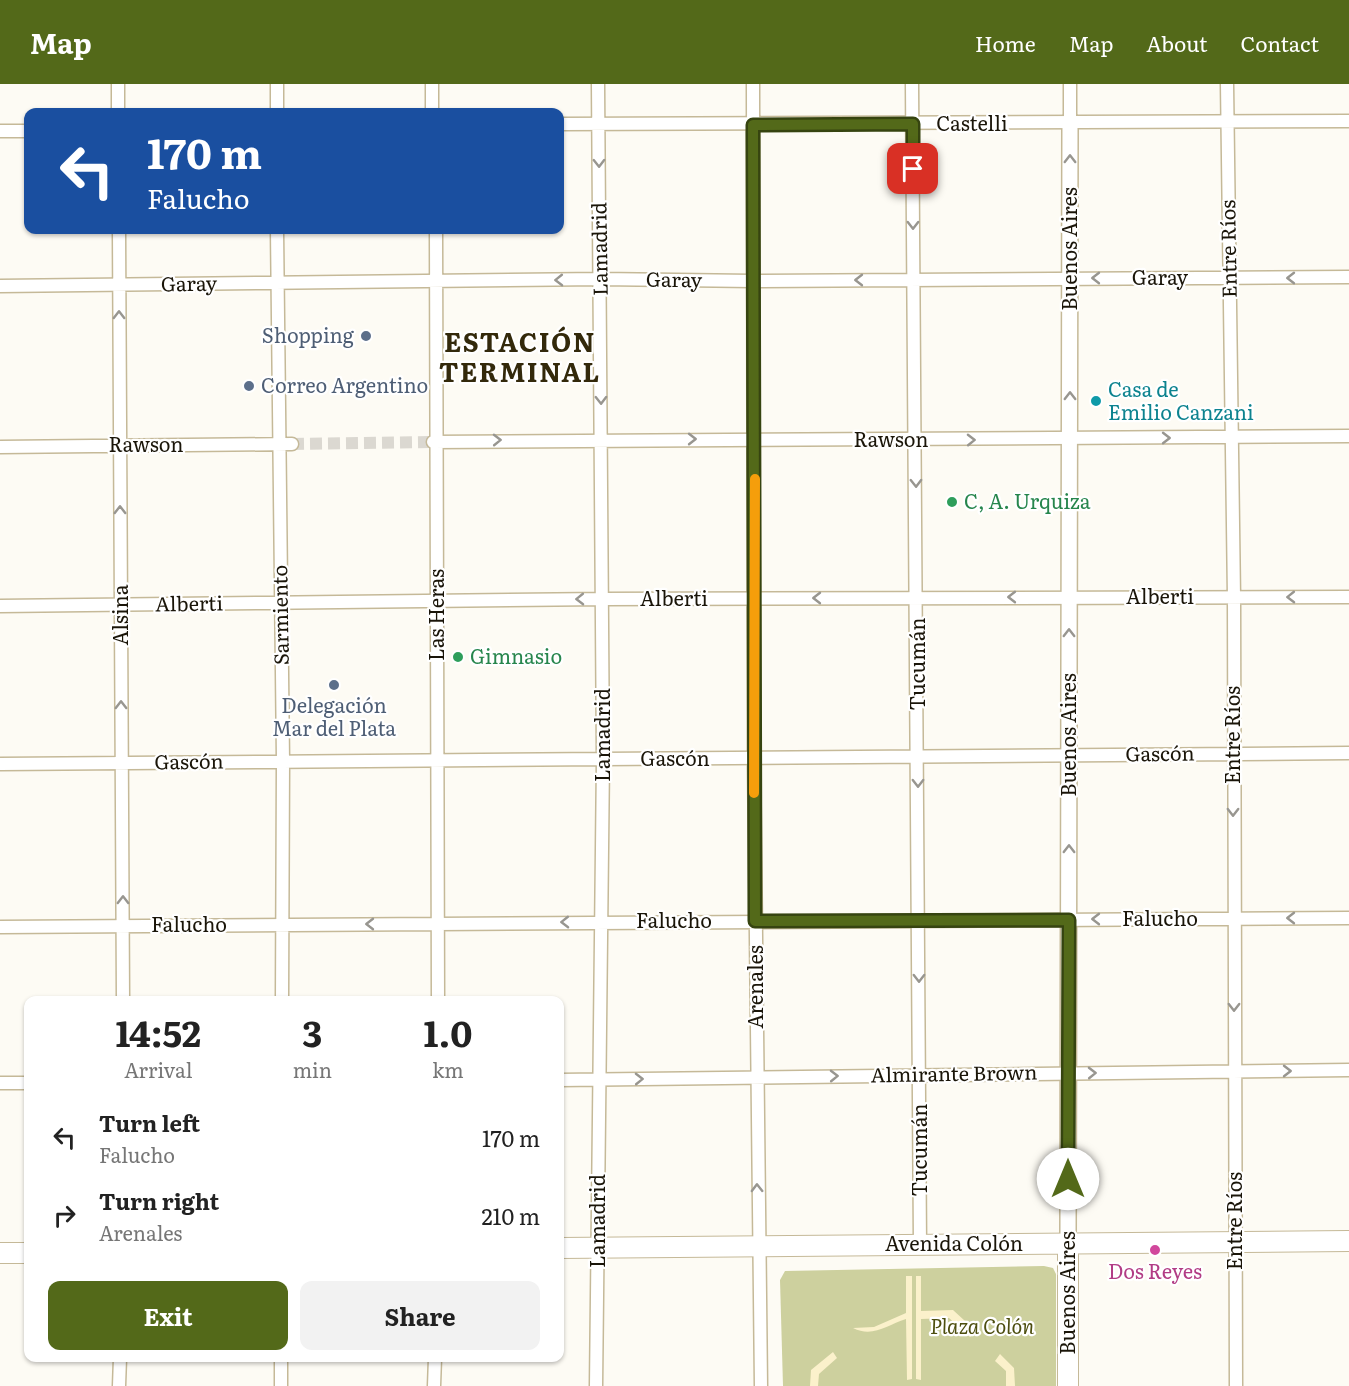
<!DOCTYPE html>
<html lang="en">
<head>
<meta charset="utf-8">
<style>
	:root { --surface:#fff; --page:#f2f2f2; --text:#222; --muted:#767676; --accent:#536919 }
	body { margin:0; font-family:Literata,serif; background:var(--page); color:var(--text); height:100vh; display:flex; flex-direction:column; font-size:22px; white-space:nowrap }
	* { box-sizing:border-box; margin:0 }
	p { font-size:20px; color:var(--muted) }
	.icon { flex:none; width:33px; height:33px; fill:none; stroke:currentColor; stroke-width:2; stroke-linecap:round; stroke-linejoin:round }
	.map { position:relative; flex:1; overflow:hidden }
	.drawer { position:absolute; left:24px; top:912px; width:540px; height:366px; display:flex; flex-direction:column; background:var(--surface); border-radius:12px; box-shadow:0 2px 4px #0004 }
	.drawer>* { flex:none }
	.guide { position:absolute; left:24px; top:24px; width:540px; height:126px; border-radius:12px; box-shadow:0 2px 4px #0004; background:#1a4fa0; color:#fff; overflow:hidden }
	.pin { position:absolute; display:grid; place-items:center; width:51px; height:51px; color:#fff; margin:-26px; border-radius:12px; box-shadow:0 3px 9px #0006 }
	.me { position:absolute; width:66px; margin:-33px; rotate:0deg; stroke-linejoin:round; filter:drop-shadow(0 0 4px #0008) }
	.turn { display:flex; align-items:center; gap:21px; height:126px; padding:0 24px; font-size:27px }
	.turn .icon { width:78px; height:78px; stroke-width:2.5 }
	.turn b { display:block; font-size:42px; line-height:51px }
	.eta { display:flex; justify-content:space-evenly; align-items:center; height:102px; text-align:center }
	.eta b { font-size:36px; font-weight:700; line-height:42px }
	.cta { display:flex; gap:12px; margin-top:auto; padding:12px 24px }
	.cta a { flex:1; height:69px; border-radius:12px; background:var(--accent); color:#fff; font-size:24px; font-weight:700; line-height:69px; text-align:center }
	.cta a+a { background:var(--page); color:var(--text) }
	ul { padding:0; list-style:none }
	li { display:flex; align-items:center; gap:18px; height:78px; padding:0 24px }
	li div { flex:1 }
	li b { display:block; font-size:22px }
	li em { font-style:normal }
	header { display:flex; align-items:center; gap:36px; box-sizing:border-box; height:84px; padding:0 30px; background:var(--accent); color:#fff }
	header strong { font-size:28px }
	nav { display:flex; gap:33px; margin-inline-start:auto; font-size:21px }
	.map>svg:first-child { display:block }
	.green { fill:#cdd09e }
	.sand { fill:#fbf1cb }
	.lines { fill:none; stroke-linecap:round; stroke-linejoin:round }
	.minor-tunnel { stroke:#dbd8d1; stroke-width:12; stroke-dasharray:12 6; stroke-linecap:butt }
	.minor-casing { stroke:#c5b998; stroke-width:15 }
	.tertiary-casing { stroke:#c5b998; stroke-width:18 }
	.primary-casing { stroke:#c5b998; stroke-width:22 }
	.minor { stroke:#fff; stroke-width:12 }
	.tertiary { stroke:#fff; stroke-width:15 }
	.primary { stroke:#fff; stroke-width:20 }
	.oneway { stroke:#989690 }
	.route-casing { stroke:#364410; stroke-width:15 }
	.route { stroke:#536919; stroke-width:10 }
	.slow { stroke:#f59e0b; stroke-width:10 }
	.service-dot { fill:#5c6f8a; stroke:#fff; stroke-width:2 }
	.culture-dot { fill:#0f9aa8; stroke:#fff; stroke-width:2 }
	.leisure-dot { fill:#2e9e5b; stroke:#fff; stroke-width:2 }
	.hotel-dot { fill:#d1479c; stroke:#fff; stroke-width:2 }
	.labels { text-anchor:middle; stroke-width:4.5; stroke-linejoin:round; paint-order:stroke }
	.street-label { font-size:20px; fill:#1a1509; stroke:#fff }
	.service-label { font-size:20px; fill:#4e5e75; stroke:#fff; text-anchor:end }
	.culture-label { font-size:20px; fill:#0d838f; stroke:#fff; text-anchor:start }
	.leisure-label { font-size:20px; fill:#27864d; stroke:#fff; text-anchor:start }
	.hotel-label { font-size:20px; fill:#b23c85; stroke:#fff }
	.park-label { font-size:20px; font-style:italic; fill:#4d4e0f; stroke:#fff }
	.district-label { font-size:26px; font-weight:bold; letter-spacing:1.5px; fill:#33290b; stroke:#fff }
</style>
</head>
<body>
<header>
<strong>Map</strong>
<nav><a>Home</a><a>Map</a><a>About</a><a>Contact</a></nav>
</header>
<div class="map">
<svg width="1349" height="1302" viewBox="0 0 1349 1302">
	<rect width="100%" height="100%" fill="#fdfbf4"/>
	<path class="green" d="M1044,1182L1053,1184L1056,1190V1302H783L780,1196L785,1187Z"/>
	<path class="sand" d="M906,1192H912V1295L907,1296L906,1235C887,1241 873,1254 853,1244L874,1243L906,1229Z
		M916,1192H921V1227L953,1226L977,1248L970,1253L949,1234L921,1235V1296L916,1295Z
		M833,1268L837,1274L819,1290L818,1302H810L811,1286Z
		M1000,1270L1014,1284L1015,1302H1006V1287L995,1277Z"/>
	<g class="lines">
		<path class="minor-tunnel" d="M292,360L433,358"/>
		<g class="minor-casing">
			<path id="minor" d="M118,0V28
				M277,0V28
				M432,0V28
				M753,0L754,675L761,1302
				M912,0L920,1161
				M1070,0V39
				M1227,0L1234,514L1236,1302
				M560,40L1349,37
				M0,47H28
				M119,146L123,916
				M277,146L283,677L282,916
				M436,146L438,916
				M0,202L600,195L753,197L1349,193
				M433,358L1349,352
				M0,363L292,360
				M0,522L603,515L1349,513
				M0,680L1349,669
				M0,843L1349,834
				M560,996L1349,986
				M0,999H28
				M119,1302L120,1274
				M281,1302V1274
				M434,1302L435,1274
				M596,1302L603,675L598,0"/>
		</g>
		<g class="tertiary-casing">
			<path id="tertiary" d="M1068,1159L1070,39"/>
		</g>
		<g class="primary-casing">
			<path id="primary" d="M560,1164L1349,1157
				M0,1169H28
				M1068,1302V1159"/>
		</g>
		<use href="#minor" class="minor"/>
		<use href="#tertiary" class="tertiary"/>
		<use href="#primary" class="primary"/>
	</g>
	<defs><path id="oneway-chevron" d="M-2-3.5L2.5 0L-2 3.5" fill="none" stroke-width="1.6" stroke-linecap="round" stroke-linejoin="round" transform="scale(1.5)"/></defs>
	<g class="oneway">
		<use href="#oneway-chevron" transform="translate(1070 75) rotate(-90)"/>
		<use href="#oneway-chevron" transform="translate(599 79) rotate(89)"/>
		<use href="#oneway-chevron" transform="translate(913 141) rotate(90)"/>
		<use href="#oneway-chevron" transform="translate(1096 194) rotate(180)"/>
		<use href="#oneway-chevron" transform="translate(1291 194) rotate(180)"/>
		<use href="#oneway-chevron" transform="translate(559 196) rotate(179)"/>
		<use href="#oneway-chevron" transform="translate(859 196) rotate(180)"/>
		<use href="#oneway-chevron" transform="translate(119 231) rotate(-90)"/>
		<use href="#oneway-chevron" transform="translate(1070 312) rotate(-90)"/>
		<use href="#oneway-chevron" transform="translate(601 316) rotate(89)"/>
		<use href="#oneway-chevron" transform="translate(1166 354)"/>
		<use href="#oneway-chevron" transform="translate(692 355)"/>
		<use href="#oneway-chevron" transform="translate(497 356) rotate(-1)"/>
		<use href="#oneway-chevron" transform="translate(971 356) rotate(-1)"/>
		<use href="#oneway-chevron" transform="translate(916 399) rotate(89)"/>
		<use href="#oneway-chevron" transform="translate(120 426) rotate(-90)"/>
		<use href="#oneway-chevron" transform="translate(1012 513) rotate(180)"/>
		<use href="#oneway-chevron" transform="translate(1291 513) rotate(179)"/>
		<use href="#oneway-chevron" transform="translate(817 514) rotate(180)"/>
		<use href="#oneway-chevron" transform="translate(580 515) rotate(179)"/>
		<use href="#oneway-chevron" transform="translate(1069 549) rotate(-90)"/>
		<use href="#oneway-chevron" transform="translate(121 621) rotate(-90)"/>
		<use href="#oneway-chevron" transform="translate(918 699) rotate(90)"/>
		<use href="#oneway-chevron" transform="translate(1233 728) rotate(90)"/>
		<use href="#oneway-chevron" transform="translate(1069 765) rotate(-90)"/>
		<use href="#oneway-chevron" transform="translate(123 816) rotate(-90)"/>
		<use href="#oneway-chevron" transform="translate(1291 834) rotate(180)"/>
		<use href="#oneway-chevron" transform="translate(1096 835) rotate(180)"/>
		<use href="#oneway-chevron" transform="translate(565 838) rotate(179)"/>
		<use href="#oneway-chevron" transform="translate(370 840) rotate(180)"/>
		<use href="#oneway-chevron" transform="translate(919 894) rotate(90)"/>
		<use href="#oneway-chevron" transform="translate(1234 923) rotate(90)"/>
		<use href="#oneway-chevron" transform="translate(1287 987)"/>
		<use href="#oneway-chevron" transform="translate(1092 989) rotate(-1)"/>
		<use href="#oneway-chevron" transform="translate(834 992) rotate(-1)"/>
		<use href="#oneway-chevron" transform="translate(639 995) rotate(-1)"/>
		<use href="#oneway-chevron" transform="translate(757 1104) rotate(-91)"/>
	</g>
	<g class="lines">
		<g class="route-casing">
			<path id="route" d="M913,85V40L753,41L755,837L1069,836L1068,1095"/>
		</g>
		<use href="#route" class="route"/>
		<path class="slow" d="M754,709L755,395"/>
	</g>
	<g class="service-dot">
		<circle cx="366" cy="252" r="6"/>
		<circle cx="249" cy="302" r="6"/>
		<circle cx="334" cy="601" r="6"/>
	</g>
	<circle class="culture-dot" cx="1096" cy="317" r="6"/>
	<g class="leisure-dot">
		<circle cx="952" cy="418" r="6"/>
		<circle cx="458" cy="573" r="6"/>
	</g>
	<circle class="hotel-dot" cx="1155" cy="1166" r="6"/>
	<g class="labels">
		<g class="street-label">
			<text x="972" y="47">Castelli</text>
			<text transform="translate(600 165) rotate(-91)" y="7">Lamadrid</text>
			<text transform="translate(1070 165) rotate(-90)" y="7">Buenos Aires</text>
			<text transform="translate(1229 165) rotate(-91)" y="7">Entre Ríos</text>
			<text x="1160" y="201">Garay</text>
			<text transform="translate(674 196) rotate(1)" y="7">Garay</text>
			<text transform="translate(189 200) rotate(-1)" y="7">Garay</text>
			<text x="891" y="363">Rawson</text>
			<text x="146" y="368">Rawson</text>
			<text x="1160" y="520">Alberti</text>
			<text x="674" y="522">Alberti</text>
			<text transform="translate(189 520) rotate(-1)" y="7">Alberti</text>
			<text transform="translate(121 531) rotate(-90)" y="7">Alsina</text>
			<text transform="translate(281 531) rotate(-91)" y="7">Sarmiento</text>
			<text transform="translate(437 531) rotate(-90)" y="7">Las Heras</text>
			<text transform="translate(918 580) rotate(-90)" y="7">Tucumán</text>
			<text transform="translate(603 651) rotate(-90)" y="7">Lamadrid</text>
			<text transform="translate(1069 651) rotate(-90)" y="7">Buenos Aires</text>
			<text transform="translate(1233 651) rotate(-90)" y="7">Entre Ríos</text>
			<text transform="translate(1160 670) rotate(-1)" y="7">Gascón</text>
			<text x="675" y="682">Gascón</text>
			<text transform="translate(189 678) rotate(-1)" y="7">Gascón</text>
			<text x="1160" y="842">Falucho</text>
			<text x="674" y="844">Falucho</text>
			<text x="189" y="848">Falucho</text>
			<text transform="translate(756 903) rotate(-90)" y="7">Arenales</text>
			<text transform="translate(954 990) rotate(-1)" y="7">Almirante Brown</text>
			<text transform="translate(920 1066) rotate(-90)" y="7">Tucumán</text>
			<text transform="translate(598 1137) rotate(-90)" y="7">Lamadrid</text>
			<text transform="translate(1235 1137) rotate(-90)" y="7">Entre Ríos</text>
			<text x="954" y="1167">Avenida Colón</text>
			<text transform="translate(1068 1209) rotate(-90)" y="7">Buenos Aires</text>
		</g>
		<g class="service-label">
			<text x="354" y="259">Shopping</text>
			<text x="261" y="309" text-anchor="start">Correo Argentino</text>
			<text x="334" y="629" text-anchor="middle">Delegación<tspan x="334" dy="23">Mar del Plata</tspan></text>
		</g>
		<g class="culture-label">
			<text x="1108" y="313">Casa de<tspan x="1108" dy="23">Emilio Canzani</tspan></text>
		</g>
		<g class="leisure-label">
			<text x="964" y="425">C, A. Urquiza</text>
			<text x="470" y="580">Gimnasio</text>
		</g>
		<g class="hotel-label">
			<text x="1155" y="1195">Dos Reyes</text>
		</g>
		<g class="park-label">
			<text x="982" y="1250">Plaza Colón</text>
		</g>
		<g class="district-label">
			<text x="520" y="268">ESTACIÓN<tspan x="520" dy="30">TERMINAL</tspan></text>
		</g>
	</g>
</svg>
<div class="pin" style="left:913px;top:85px;background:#d93025"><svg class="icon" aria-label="arrive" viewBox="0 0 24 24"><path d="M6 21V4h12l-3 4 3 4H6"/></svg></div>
<svg class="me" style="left:1068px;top:1095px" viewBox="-20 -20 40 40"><circle r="19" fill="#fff"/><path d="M0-13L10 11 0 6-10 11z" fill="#536919"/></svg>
<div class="guide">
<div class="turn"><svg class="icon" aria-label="left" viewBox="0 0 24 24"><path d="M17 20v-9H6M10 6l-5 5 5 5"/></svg><div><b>170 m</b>Falucho</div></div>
</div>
<section class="drawer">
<div class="eta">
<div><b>14:52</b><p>Arrival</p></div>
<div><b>3</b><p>min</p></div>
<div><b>1.0</b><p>km</p></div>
</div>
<ul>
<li><svg class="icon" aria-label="left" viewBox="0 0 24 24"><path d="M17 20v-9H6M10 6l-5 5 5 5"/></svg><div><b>Turn left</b><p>Falucho</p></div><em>170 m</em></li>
<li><svg class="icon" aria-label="right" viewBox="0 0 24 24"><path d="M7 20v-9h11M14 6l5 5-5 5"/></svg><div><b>Turn right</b><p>Arenales</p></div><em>210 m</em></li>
</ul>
<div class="cta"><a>Exit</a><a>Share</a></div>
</section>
</div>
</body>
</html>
